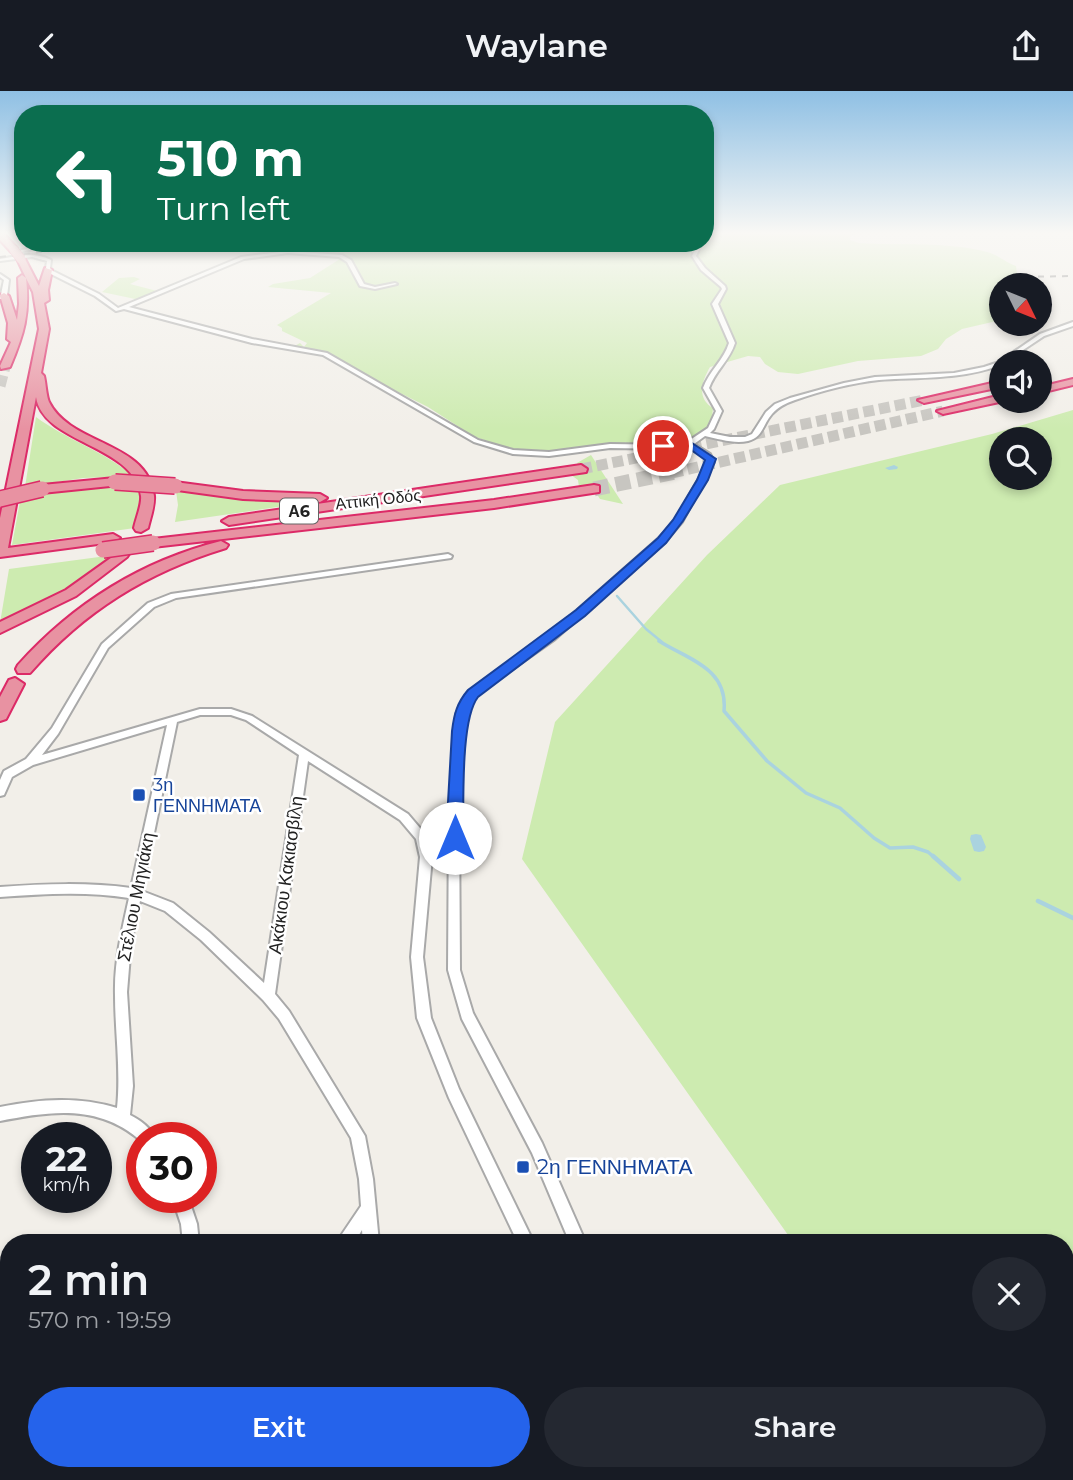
<!DOCTYPE html>
<html lang="en">
<head>
<meta charset="utf-8">
<style>
	:root { --surface:#171b24; --page:#242831; --text:#f1f3f6; --muted:#9ea1a6; --accent:#2563eb }
	body { margin:0; font-family:Montserrat,sans-serif; background:var(--page); color:var(--text); height:100vh; display:flex; flex-direction:column; font-size:26px; white-space:nowrap }
	* { box-sizing:border-box; margin:0 }
	p { font-size:23px; color:var(--muted) }
	.icon { flex:none; width:38px; height:38px; fill:none; stroke:currentColor; stroke-width:2; stroke-linecap:round; stroke-linejoin:round }
	.map { position:relative; flex:1; overflow:hidden }
	.panel { position:absolute; left:0px; top:1143px; width:1074px; height:247px; display:flex; flex-direction:column; background:var(--surface); border-radius:28px 28px 0 0; box-shadow:0 4px 10px #0003 }
	.panel>* { flex:none }
	.top-card { position:absolute; left:14px; top:14px; width:700px; height:147px; border-radius:28px; box-shadow:0 4px 10px #0003; background:#0b6e4f; color:#fff; overflow:hidden }
	.needle { width:46px; rotate:133deg }
	.buttons { position:absolute; left:989px; top:182px; display:grid; gap:14px }
	.buttons a { display:grid; place-items:center; width:63px; height:63px; border-radius:50%; background:var(--surface); box-shadow:0 4px 10px #0003; font-size:35px }
	.speed { position:absolute; left:21px; top:1031px; display:flex; gap:14px; font-size:35px; font-weight:700; text-align:center }
	.speed>* { display:grid; place-content:center; width:91px; height:91px; border-radius:50%; background:var(--surface); box-shadow:0 4px 10px #0003; line-height:1 }
	.speed small { font-size:18px; font-weight:400 }
	.speed .limit { border:10px solid #d22; background:#fff; color:#111 }
	.pin { position:absolute; display:grid; place-items:center; width:60px; height:60px; color:#fff; margin:-30px; border:4px solid #fff; border-radius:50%; box-shadow:0 2px 7px #0007 }
	.me { position:absolute; width:77px; margin:-38px; rotate:0deg; stroke-linejoin:round; filter:drop-shadow(0 0 5px #0008) }
	.turn { display:flex; align-items:center; gap:24px; height:147px; padding:0 28px; font-size:32px }
	.turn .icon { width:91px; height:91px; stroke-width:2.5 }
	.turn b { display:block; font-size:49px; line-height:60px }
	.round { display:grid; place-items:center; flex:none; width:74px; height:74px; border-radius:37px; background:var(--page) }
	.overview { display:flex; align-items:center; justify-content:space-between; height:119px; padding:0 28px }
	h1 { font-size:42px; font-weight:600; line-height:52px }
	.primary-button { display:flex; gap:14px; margin-top:auto; padding:14px 28px }
	.primary-button a { flex:1; height:80px; border-radius:42px; background:var(--accent); color:#fff; font-size:28px; font-weight:600; line-height:80px; text-align:center }
	.primary-button a+a { background:var(--page); color:var(--text) }
	header { display:flex; justify-content:space-between; align-items:center; height:91px; padding:0 28px; background:var(--surface); font-size:32px; font-weight:600 }
	.map>svg:first-child { display:block }
	.grass { fill:#cdebb0; fill-rule:evenodd }
	.lines { fill:none; stroke-linecap:round; stroke-linejoin:round }
	.stream-far2 { stroke:#aad3df; stroke-width:2.5 }
	.stream-far1 { stroke:#aad3df; stroke-width:3.5 }
	.stream { stroke:#aad3df; stroke-width:4.5 }
	.canal { fill:#aad3df; fill-rule:evenodd }
	.highway-tunnel-far1 { stroke:#c8c6c1; stroke-width:11; stroke-dasharray:11 5; stroke-linecap:butt }
	.highway-tunnel { stroke:#c8c6c1; stroke-width:15; stroke-dasharray:15 7; stroke-linecap:butt }
	.street-casing { stroke:#a9a9a9; stroke-width:4 }
	.highway-casing { stroke:#dc2a67; stroke-width:4 }
	.street { fill:#fff; fill-rule:evenodd }
	.highway { fill:#e892a2; fill-rule:evenodd }
	.rail { stroke:#707070; stroke-width:2; stroke-dasharray:6 6; stroke-linecap:butt }
	.highway-bridge-far1-casing { stroke:#dc2a67; stroke-width:10; stroke-linecap:butt }
	.highway-bridge-casing { stroke:#dc2a67; stroke-width:18; stroke-linecap:butt }
	.highway-bridge-far1 { stroke:#e892a2; stroke-width:9 }
	.highway-bridge { stroke:#e892a2; stroke-width:15 }
	.route { fill:#2563eb; stroke:#184099; stroke-width:2 }
	.transit-dot { fill:#1a4fb4; stroke:#fff; stroke-width:2.5 }
	.labels { text-anchor:middle; stroke-width:5; stroke-linejoin:round; paint-order:stroke }
	.far-street-label { font-size:16px; fill:#222; stroke:#fff }
	.shield { fill:#fff; stroke:#646464; stroke-width:2 }
	.shield-label { font-size:16px; font-weight:bold; fill:#222 }
	.transit-label { font-size:18px; fill:#164399; stroke:#fff; text-anchor:start }
	.street-label { font-size:18px; fill:#222; stroke:#fff }
	.near-transit-label { font-size:21px; fill:#164399; stroke:#fff; text-anchor:start }
</style>
</head>
<body>
<header><svg class="icon" aria-label="back" viewBox="0 0 24 24"><path d="M15 5l-7 7 7 7"/></svg>Waylane<svg class="icon" aria-label="share" viewBox="0 0 24 24"><path d="M12 15V3M7 8l5-5 5 5M5 13v7h14v-7"/></svg></header>
<div class="map">
<svg width="1073" height="1389" viewBox="0 0 1073 1389">
	<rect width="100%" height="100%" fill="#f2efe9"/>
	<path class="grass" d="M705,143H856L850,145V149L859,152C902,155 944,150 987,161C998,164 1005,171 1016,175L1017,183L1029,194H1001V229L962,238L946,248L938,258L921,265L858,270L798,283L778,281L765,273L760,266L748,265L710,276C702,290 696,307 713,317L711,336L691,349L677,354L623,353L550,361L512,359L473,345L428,316L378,291L336,266L320,259L293,256L300,252L304,256L307,252L282,240V237L277,234L331,202L268,196L273,193L310,187L343,166L298,160L267,161L357,152H705Z
		M134,186L140,188L130,193L161,201L140,209L102,201L119,187Z
		M1073,319V1389H960L954,1381H1066V1152L793,1151L522,768L555,631L707,464L780,394L992,343ZM1001,348H1040V387H1001Z
		M36,326C67,349 104,360 133,385L83,387L25,396Z
		M591,364L623,413L600,408L591,394L579,396L578,389L571,384L583,382L577,372Z
		M92,395H141L143,404L135,437L12,454L21,405Z
		M176,400L305,412L175,431L178,414Z
		M114,464L77,494L0,532L9,478Z"/>
	<g class="lines">
		<path class="stream-far2" d="M617,505L646,538L662,551"/>
		<path class="stream-far1" d="M659,550C689,569 728,577 724,620L767,670L806,702L840,717L874,747L890,757L913,756L928,761L935,767"/>
		<path class="stream" d="M933,765L959,788
			M1038,810L1073,827"/>
		<path class="canal" d="M894,374L898,376L897,378L889,379L885,377Z
			M976,743L981,744L986,756L984,760L979,761L974,760L970,748L971,744Z"/>
		<path class="highway-tunnel-far1" d="M0,295L5,276
			M581,378L924,309
			M672,382L943,320"/>
		<path class="highway-tunnel" d="M594,398L680,380"/>
		<g class="street-casing">
			<path id="street" d="M710,143L705,148L706,143Z
				M48,152H57L21,161L19,160Z
				M698,152H702L696,165L705,177L725,195L726,198L718,213L735,252C730,269 715,280 709,297L722,320L714,338L710,342L730,346H745L752,343L766,321L775,313L790,307L844,292L875,286L954,282L984,276L999,271L1040,243L1073,231V235L1044,245L1005,271H1001V274C961,289 920,286 879,289C851,292 821,300 795,309C786,312 778,316 772,323C763,333 763,346 748,350C734,353 719,348 705,345L694,353L710,363L714,371L682,431L665,451L555,548L476,604L466,623L459,724L460,879L473,922L542,1052L586,1152H570L532,1062L462,928L448,879L449,724L456,623L470,600L549,544L659,447L675,430L708,371L705,365L688,355L675,358L610,357L549,365L513,363L474,351L323,264L252,252L124,218L116,220L95,205L49,182L46,177L47,170L32,166L0,170V168C17,165 35,160 51,169L50,177L53,180L99,203L118,217L241,166L288,160L342,164L351,169L364,193L375,196L395,192L397,193L375,198L360,195L347,171L339,166L288,162L244,168L129,216L252,248L327,262L478,349L513,359L549,361L610,353L675,354L687,351L708,337L716,320L703,297C709,280 724,269 729,252L712,213L722,198L721,196L701,179L692,165Z
				M0,183L9,189L7,205L0,208L4,189L0,186Z
				M448,463L452,465L451,467L176,507L154,516L108,557L58,643L42,664L200,618H231L252,625L408,723L425,743L432,766L423,866L431,927L459,998L534,1152H518L449,1007L417,927L411,866L420,766L416,748L400,729L308,670L275,903L289,920L365,1045L373,1088L379,1152H363L362,1139L354,1152H336L361,1115L359,1088L351,1047L279,928L263,909L201,849L165,820L140,810L131,852L127,901L133,995L130,1024C140,1029 151,1037 154,1046H142V1051C100,1013 52,1020 0,1030V1016C40,1008 78,1005 117,1017C121,979 115,942 115,904C114,871 122,839 129,807C86,800 43,803 0,806V796C44,793 87,791 131,797L167,634L33,674L12,686L4,704L0,705V689L4,680L26,668L52,637L102,553L148,512L171,503ZM200,624H231L246,629L299,664L264,892L209,841L173,812L142,800L177,631Z
				M172,1106H188L197,1133L199,1152H183L181,1133Z
				M116,1381H144L141,1387L138,1389H110L113,1383Z
				M151,1381H169V1389H151Z
				M376,1381H394L395,1389H377Z
				M606,1381H625L628,1389H609Z
				M667,1381H686L689,1389H670Z"/>
		</g>
		<g class="highway-casing">
			<path id="highway" d="M0,143H4L17,157V161H11L0,149Z
				M21,165L25,168L39,195L45,177L52,179L48,199L49,209L44,212L49,238L41,282L44,285C46,293 46,304 49,311C71,355 148,350 154,405C155,415 150,428 148,437L141,441L136,440L134,437C136,427 142,414 141,405C134,353 43,353 36,306L8,457L113,443L120,447L113,451L0,466V427L39,238L33,201L26,187C30,223 24,243 10,276L1,278L0,275L11,251L7,248L8,232L0,204L4,202L9,205L17,229L19,213L18,187L22,184L26,187L17,168Z
				M1073,288V294L1040,302V296Z
				M1001,290V296L924,312L918,309Z
				M1001,304V310H1004L943,323L937,320Z
				M581,374L587,378L586,381L229,434L222,430L229,426Z
				M115,387L122,391L120,394L42,402L35,398L42,394Z
				M175,391L243,400L320,403L327,407L320,411L243,408L170,398V392Z
				M594,394L599,395V401L494,417L153,456L146,452L153,448L494,409Z
				M221,450L228,454L226,457C147,481 84,520 30,582H18L16,578L18,574C73,513 141,470 221,450Z
				M122,459L129,463L127,466L76,505L0,542V531L66,499Z
				M15,587L24,593L6,628L0,630V606L9,589Z"/>
		</g>
		<use href="#street" class="street"/>
		<use href="#highway" class="highway"/>
		<path class="rail" d="M0,166L116,152
			M1014,186L1073,185"/>
		<g class="highway-bridge-far1-casing">
			<path id="highway-bridge-far1" d="M14,159L21,168"/>
		</g>
		<g class="highway-bridge-casing">
			<path id="highway-bridge" d="M115,391L175,395
				M0,408L42,398
				M103,459L153,452"/>
		</g>
		<use href="#highway-bridge-far1" class="highway-bridge-far1"/>
		<use href="#highway-bridge" class="highway-bridge"/>
	</g>
	<linearGradient id="sky" x2="0" y2="1"><stop stop-color="#8fc0e4"/><stop offset="0.42" stop-color="#f9f8f5"/><stop offset="1" stop-color="#f9f8f5" stop-opacity="0"/></linearGradient>
	<rect width="1073" height="338" fill="url(#sky)"/>
	<path class="route" d="M689,350L716,368L708,389L683,430L666,452L585,525L478,606C460,629 464,715 463,747L461,752H449L446,747L452,640C454,623 457,612 468,599L576,519L658,447L673,429L697,389L705,369L687,356L663,358L658,355L663,352Z"/>
	<g class="transit-dot">
		<rect x="132" y="697" width="14" height="14" rx="3.5"/>
		<rect x="516" y="1069" width="14" height="14" rx="3.5"/>
	</g>
	<g class="labels">
		<g class="far-street-label">
			<text transform="translate(378 408) rotate(-6)" y="6">Αττική Οδός</text>
		</g>
		<rect class="shield" x="280" y="407.5" width="38" height="25" rx="5"/>
		<g class="shield-label">
			<text x="299" y="426">Α6</text>
		</g>
		<g class="transit-label">
			<text x="153" y="700">3η<tspan x="153" dy="21">ΓΕΝΝΗΜΑΤΑ</tspan></text>
		</g>
		<g class="street-label">
			<text transform="translate(286 784) rotate(-82)" y="6">Ακάκιου Κακιασβίλη</text>
			<text transform="translate(136 806) rotate(-79)" y="6">Στέλιου Μηγιάκη</text>
		</g>
		<g class="near-transit-label">
			<text x="537" y="1083">2η ΓΕΝΝΗΜΑΤΑ</text>
		</g>
	</g>
</svg>
<div class="buttons">
<a><svg class="needle" viewBox="-14 -14 28 28"><path d="M0-13l5 13h-10z" fill="#e53935"/><path d="M0 13l5-13h-10z" fill="#9ea1a6"/></svg></a>
<a><svg class="icon" aria-label="sound" viewBox="0 0 24 24"><path d="M4 9h4l5-4v14l-5-4H4zM17 9q2 3 0 6"/></svg></a>
<a><svg class="icon" aria-label="search" viewBox="0 0 24 24"><circle cx="10" cy="10" r="6"/><path d="M15 15l6 6"/></svg></a>
</div>
<div class="speed"><div>22<small>km/h</small></div><div class="limit">30</div></div>
<div class="pin" style="left:663px;top:355px;background:#d93025"><svg class="icon" aria-label="arrive" viewBox="0 0 24 24"><path d="M6 21V4h12l-3 4 3 4H6"/></svg></div>
<svg class="me" style="left:455px;top:747px" viewBox="-20 -20 40 40"><circle r="19" fill="#fff"/><path d="M0-13L10 11 0 6-10 11z" fill="#2563eb"/></svg>
<div class="top-card">
<div class="turn"><svg class="icon" aria-label="left" viewBox="0 0 24 24"><path d="M17 20v-9H6M10 6l-5 5 5 5"/></svg><div><b>510 m</b>Turn left</div></div>
</div>
<section class="panel">
<div class="overview"><div><h1>2 min</h1><p>570 m · 19:59</p></div><a class="round"><svg class="icon" aria-label="close" viewBox="0 0 24 24"><path d="M6 6l12 12M18 6L6 18"/></svg></a></div>
<div class="primary-button"><a>Exit</a><a>Share</a></div>
</section>
</div>
</body>
</html>
